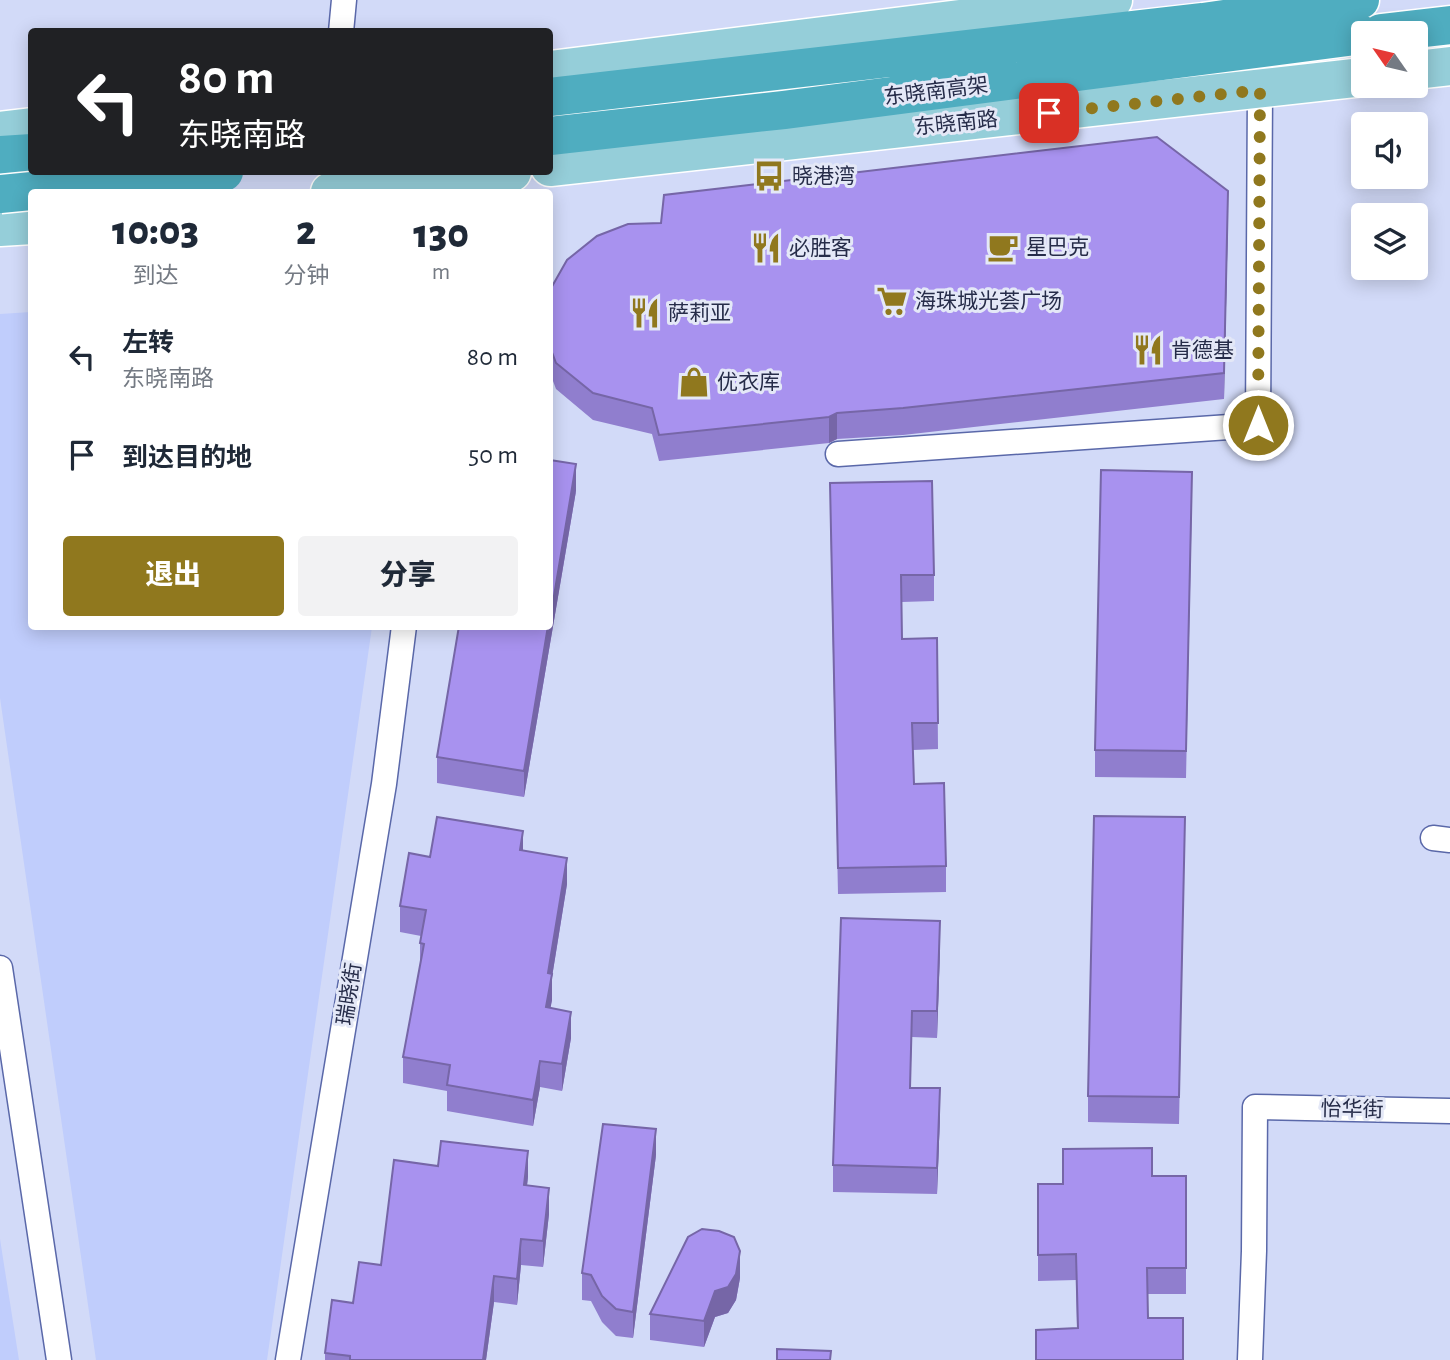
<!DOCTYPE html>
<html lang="zh">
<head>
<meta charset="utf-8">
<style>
	:root { --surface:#fff; --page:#f2f2f3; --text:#1f2937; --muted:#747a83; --accent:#90781e }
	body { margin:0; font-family:"Alegreya Sans","Noto Sans SC",sans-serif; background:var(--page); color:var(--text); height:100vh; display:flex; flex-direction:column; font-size:26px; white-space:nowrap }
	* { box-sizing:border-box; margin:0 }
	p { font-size:23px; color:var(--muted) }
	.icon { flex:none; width:38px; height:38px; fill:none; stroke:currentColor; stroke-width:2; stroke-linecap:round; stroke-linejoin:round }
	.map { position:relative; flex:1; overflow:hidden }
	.details { position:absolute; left:28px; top:189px; width:525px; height:441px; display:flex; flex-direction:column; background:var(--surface); border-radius:7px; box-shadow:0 4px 18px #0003 }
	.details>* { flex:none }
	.banner { position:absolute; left:28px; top:28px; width:525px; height:147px; border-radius:7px; box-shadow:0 4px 18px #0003; background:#202124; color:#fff; overflow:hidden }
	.needle { width:46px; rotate:304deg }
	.tools { position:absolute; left:1351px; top:21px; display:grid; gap:14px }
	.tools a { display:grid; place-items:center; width:77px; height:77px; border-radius:7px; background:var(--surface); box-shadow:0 4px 18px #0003; font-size:35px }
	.pin { position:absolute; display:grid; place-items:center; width:60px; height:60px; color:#fff; margin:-30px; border-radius:14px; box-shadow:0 4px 10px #0006 }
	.me { position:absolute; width:77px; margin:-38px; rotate:0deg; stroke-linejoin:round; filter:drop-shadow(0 0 5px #0008) }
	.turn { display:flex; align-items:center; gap:24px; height:147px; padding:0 35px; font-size:32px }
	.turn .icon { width:91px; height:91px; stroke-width:2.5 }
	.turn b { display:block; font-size:49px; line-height:60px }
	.eta { display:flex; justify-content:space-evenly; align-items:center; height:119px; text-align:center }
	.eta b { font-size:42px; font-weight:800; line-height:49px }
	.action { display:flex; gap:14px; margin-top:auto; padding:14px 35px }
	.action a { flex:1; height:80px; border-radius:7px; background:var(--accent); color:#fff; font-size:28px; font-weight:800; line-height:80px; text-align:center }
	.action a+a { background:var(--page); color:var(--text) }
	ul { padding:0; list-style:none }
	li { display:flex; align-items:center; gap:21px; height:98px; padding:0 35px }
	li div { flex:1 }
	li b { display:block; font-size:26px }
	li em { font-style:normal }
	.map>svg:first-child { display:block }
	.built { fill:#c0cdfc }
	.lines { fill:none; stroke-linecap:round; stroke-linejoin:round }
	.street-casing { stroke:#5a68a9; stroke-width:27 }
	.primary-casing { stroke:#fff; stroke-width:41 }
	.highway-casing { stroke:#fff; stroke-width:41 }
	.street { stroke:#fff; stroke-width:24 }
	.primary { stroke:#95ced9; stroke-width:38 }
	.highway { stroke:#4fadc0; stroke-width:38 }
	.highway-bridge-casing { stroke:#fff; stroke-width:41; stroke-linecap:butt }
	.highway-bridge { stroke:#4fadc0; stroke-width:38 }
	.wall { fill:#907ece }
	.shaded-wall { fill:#7666a7 }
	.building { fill:#a892ef; stroke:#7666a7; stroke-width:2 }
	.route { stroke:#90781e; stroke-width:12; stroke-dasharray:0 21.6 }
	.labels { text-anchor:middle; stroke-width:6; stroke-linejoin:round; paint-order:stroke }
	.street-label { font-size:21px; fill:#262c49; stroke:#e4e8f7 }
	.poi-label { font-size:21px; fill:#262c49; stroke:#e4e8f7; text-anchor:start }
</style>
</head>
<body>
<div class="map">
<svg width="1450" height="1360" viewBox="0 0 1450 1360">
	<rect width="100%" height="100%" fill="#d2daf8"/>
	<path class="built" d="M31,312L32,626L372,627L267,1360H96L0,698V314Z
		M0,1239L19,1360H0Z"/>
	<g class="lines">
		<g class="street-casing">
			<path id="street" d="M341,32L344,0
				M838,454L1258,425L1260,90
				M1433,838L1450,840
				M0,968L59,1360
				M288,1360L384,784L404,626
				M1250,1360L1254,1251L1255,1107L1450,1111"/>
		</g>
		<g class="primary-casing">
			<path id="primary" d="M550,70L1113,0
				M1416,70L1450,66
				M0,131L32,127
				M550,167L1363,77
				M330,192L512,172
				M0,227L32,225"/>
		</g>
		<g class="highway-casing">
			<path id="highway" d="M1381,33L1450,25
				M550,97L1203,22L1360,0
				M550,136L784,110L1363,35
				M0,155L32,153"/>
		</g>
		<use href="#street" class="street"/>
		<use href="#primary" class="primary"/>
		<use href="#highway" class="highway"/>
		<g class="highway-bridge-casing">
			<path id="highway-bridge" d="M0,194L224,172"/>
		</g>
		<use href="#highway-bridge" class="highway-bridge"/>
	</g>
	<path class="wall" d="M1228,217L1224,399L903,435L837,439L829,443L659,461L652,434L593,420L556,389L550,373V290Z
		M576,491L524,797L437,783V757Z
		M1192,498L1186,778L1095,777V750Z
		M830,510L934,575V601L902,602V639L937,638L938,749L913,750L914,784L946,866V892L838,894Z
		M1185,817L1179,1124L1088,1122V1096Z
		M523,851L567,884L552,977V1000L550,1008L571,1038L562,1091L540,1087L533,1126L447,1111V1091L403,1083V1057L420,966V943L421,936L400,932V906L430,857Z
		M940,947L937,1038L912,1037L910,1088L940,1115L937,1194L833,1192V1165Z
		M656,1155L633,1338L616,1336L602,1322L591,1301L582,1300V1273Z
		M1152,1176H1186V1294H1147L1077,1328L1076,1280L1038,1281V1184H1063Z
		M528,1177L527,1185L549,1214L543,1267L521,1265L517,1305L494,1302L486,1360H325V1353L353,1303Z
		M740,1278L736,1300L728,1313L715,1317L704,1347L650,1340V1314Z"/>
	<path class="shaded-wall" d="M1228,191V217L1224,399V373Z
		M837,413V439L829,443V417Z
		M576,464V491L524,797V771L548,626H550V620Z
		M523,831V857L520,850Z
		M567,858V884L552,977V1000L546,1033V1007L548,973Z
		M940,921V947L937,1038V1011Z
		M571,1012V1038L562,1091V1064Z
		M540,1061V1087L533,1126V1100Z
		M940,1088V1115L937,1194V1168Z
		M656,1129V1155L633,1338V1312Z
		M528,1151V1177L524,1211V1185Z
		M549,1188V1214L543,1267V1241Z
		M521,1239V1265L517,1305V1279Z
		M740,1251V1278L736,1300L728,1313L715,1317L704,1347V1321L715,1291Z
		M494,1276V1302L486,1360H483Z"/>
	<path class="building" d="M1157,137L1228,191L1224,373L903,408L837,413L829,417L659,435L652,408L593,393L556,363L550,347V290L567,260L597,236L628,224L661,223L664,195Z
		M550,460L576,464L550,620Z
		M1101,470L1192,472L1186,751L1095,750Z
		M932,481L934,575H901L902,639L937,638L938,723H912L914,784L944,783L946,866L838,868L830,483Z
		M459,626H548L524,771L437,757Z
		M1094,816L1185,817L1179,1097L1088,1096Z
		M437,817L523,831L520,850L567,858L548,973L552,974L546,1007L571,1012L562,1064L540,1061L533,1100L447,1085L450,1065L403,1057L424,944L420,943L426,910L400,906L409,853L430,857Z
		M841,918L940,921L937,1011H912L910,1088H940L937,1168L833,1165Z
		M603,1124L656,1129L633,1312L616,1309L602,1296L591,1275L582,1273Z
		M441,1141L528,1151L524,1185L549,1188L543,1241L521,1239L517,1279L494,1276L483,1360H350V1356L325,1353L332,1300L353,1303L359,1262L381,1265L394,1160L438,1166Z
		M1152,1148V1176H1186V1268H1147L1148,1318H1183V1360H1036V1330L1078,1328L1076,1254L1038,1255V1184H1063V1149Z
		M702,1229L719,1231L734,1237L740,1251L736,1274L728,1287L715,1291L704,1321L650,1314L688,1237Z
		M777,1349L831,1351L830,1360H777Z"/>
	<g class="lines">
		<path class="route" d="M1049,113L1260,90L1258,425"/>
	</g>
	<defs>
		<g id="bus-bare" transform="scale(2.415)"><path d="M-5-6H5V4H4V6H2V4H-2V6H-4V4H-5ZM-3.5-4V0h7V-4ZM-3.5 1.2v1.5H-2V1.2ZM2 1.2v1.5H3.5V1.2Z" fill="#90781e" stroke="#e4e8f7" stroke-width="2.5" paint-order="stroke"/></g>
		<g id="cafe-bare" transform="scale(2.415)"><path d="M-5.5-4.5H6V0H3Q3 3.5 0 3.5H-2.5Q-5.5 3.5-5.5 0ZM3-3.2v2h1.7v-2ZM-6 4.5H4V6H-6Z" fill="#90781e" stroke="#e4e8f7" stroke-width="2.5" paint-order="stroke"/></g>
		<g id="restaurant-bare" transform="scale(2.415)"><path d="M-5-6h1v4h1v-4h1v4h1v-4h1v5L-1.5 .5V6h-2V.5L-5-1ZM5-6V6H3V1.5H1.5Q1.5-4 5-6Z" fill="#90781e" stroke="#e4e8f7" stroke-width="2.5" paint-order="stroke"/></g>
		<g id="supermarket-bare" transform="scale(2.415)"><path d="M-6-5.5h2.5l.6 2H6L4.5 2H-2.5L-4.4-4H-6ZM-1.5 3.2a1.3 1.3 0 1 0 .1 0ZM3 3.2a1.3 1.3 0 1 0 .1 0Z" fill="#90781e" stroke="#e4e8f7" stroke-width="2.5" paint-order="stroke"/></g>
		<g id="shop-bare" transform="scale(2.415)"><path d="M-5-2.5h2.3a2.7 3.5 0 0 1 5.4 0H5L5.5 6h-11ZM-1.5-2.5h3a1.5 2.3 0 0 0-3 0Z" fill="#90781e" stroke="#e4e8f7" stroke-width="2.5" paint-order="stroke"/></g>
	</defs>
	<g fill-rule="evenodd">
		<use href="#bus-bare" x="769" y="176"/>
		<use href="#cafe-bare" x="1003" y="247"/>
		<use href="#restaurant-bare" x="766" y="248"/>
		<use href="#supermarket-bare" x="892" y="301"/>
		<use href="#restaurant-bare" x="645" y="313"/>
		<use href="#restaurant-bare" x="1148" y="350"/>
		<use href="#shop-bare" x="694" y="382"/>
	</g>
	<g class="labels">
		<g class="street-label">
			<text transform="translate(936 91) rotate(-7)" y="7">东晓南高架</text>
			<text transform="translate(956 123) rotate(-6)" y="7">东晓南路</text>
			<text transform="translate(349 994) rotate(-81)" y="7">瑞晓街</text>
			<text transform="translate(1352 1109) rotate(1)" y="7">怡华街</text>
		</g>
		<g class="poi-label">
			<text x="792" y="183">晓港湾</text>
			<text x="1026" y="254">星巴克</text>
			<text x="789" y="255">必胜客</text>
			<text x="915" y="308">海珠城光荟广场</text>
			<text x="668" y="320">萨莉亚</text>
			<text x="1171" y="357">肯德基</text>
			<text x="717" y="389">优衣库</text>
		</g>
	</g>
</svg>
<div class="tools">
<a><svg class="needle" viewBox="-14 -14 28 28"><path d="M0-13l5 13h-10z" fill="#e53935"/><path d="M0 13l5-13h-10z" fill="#747a83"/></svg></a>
<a><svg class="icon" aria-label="sound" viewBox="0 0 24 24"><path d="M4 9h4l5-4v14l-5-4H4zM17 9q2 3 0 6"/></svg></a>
<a><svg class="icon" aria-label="layers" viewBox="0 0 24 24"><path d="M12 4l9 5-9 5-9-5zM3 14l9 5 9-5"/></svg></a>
</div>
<div class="pin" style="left:1049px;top:113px;background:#d93025"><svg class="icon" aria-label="arrive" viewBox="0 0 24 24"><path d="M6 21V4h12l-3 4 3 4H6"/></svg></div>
<svg class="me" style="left:1258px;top:425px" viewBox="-20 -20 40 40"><circle r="17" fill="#90781e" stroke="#fff" stroke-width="3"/><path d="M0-11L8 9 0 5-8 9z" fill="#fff"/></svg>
<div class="banner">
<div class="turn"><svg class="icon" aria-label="left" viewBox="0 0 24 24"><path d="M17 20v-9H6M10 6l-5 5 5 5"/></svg><div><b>80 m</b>东晓南路</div></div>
</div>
<section class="details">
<div class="eta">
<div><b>10:03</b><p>到达</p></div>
<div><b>2</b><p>分钟</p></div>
<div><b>130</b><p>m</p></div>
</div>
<ul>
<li><svg class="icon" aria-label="left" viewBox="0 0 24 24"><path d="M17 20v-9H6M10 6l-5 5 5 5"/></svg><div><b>左转</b><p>东晓南路</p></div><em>80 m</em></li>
<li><svg class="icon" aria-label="arrive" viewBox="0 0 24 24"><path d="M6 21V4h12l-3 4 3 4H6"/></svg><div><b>到达目的地</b></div><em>50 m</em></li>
</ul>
<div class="action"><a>退出</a><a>分享</a></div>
</section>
</div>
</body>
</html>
